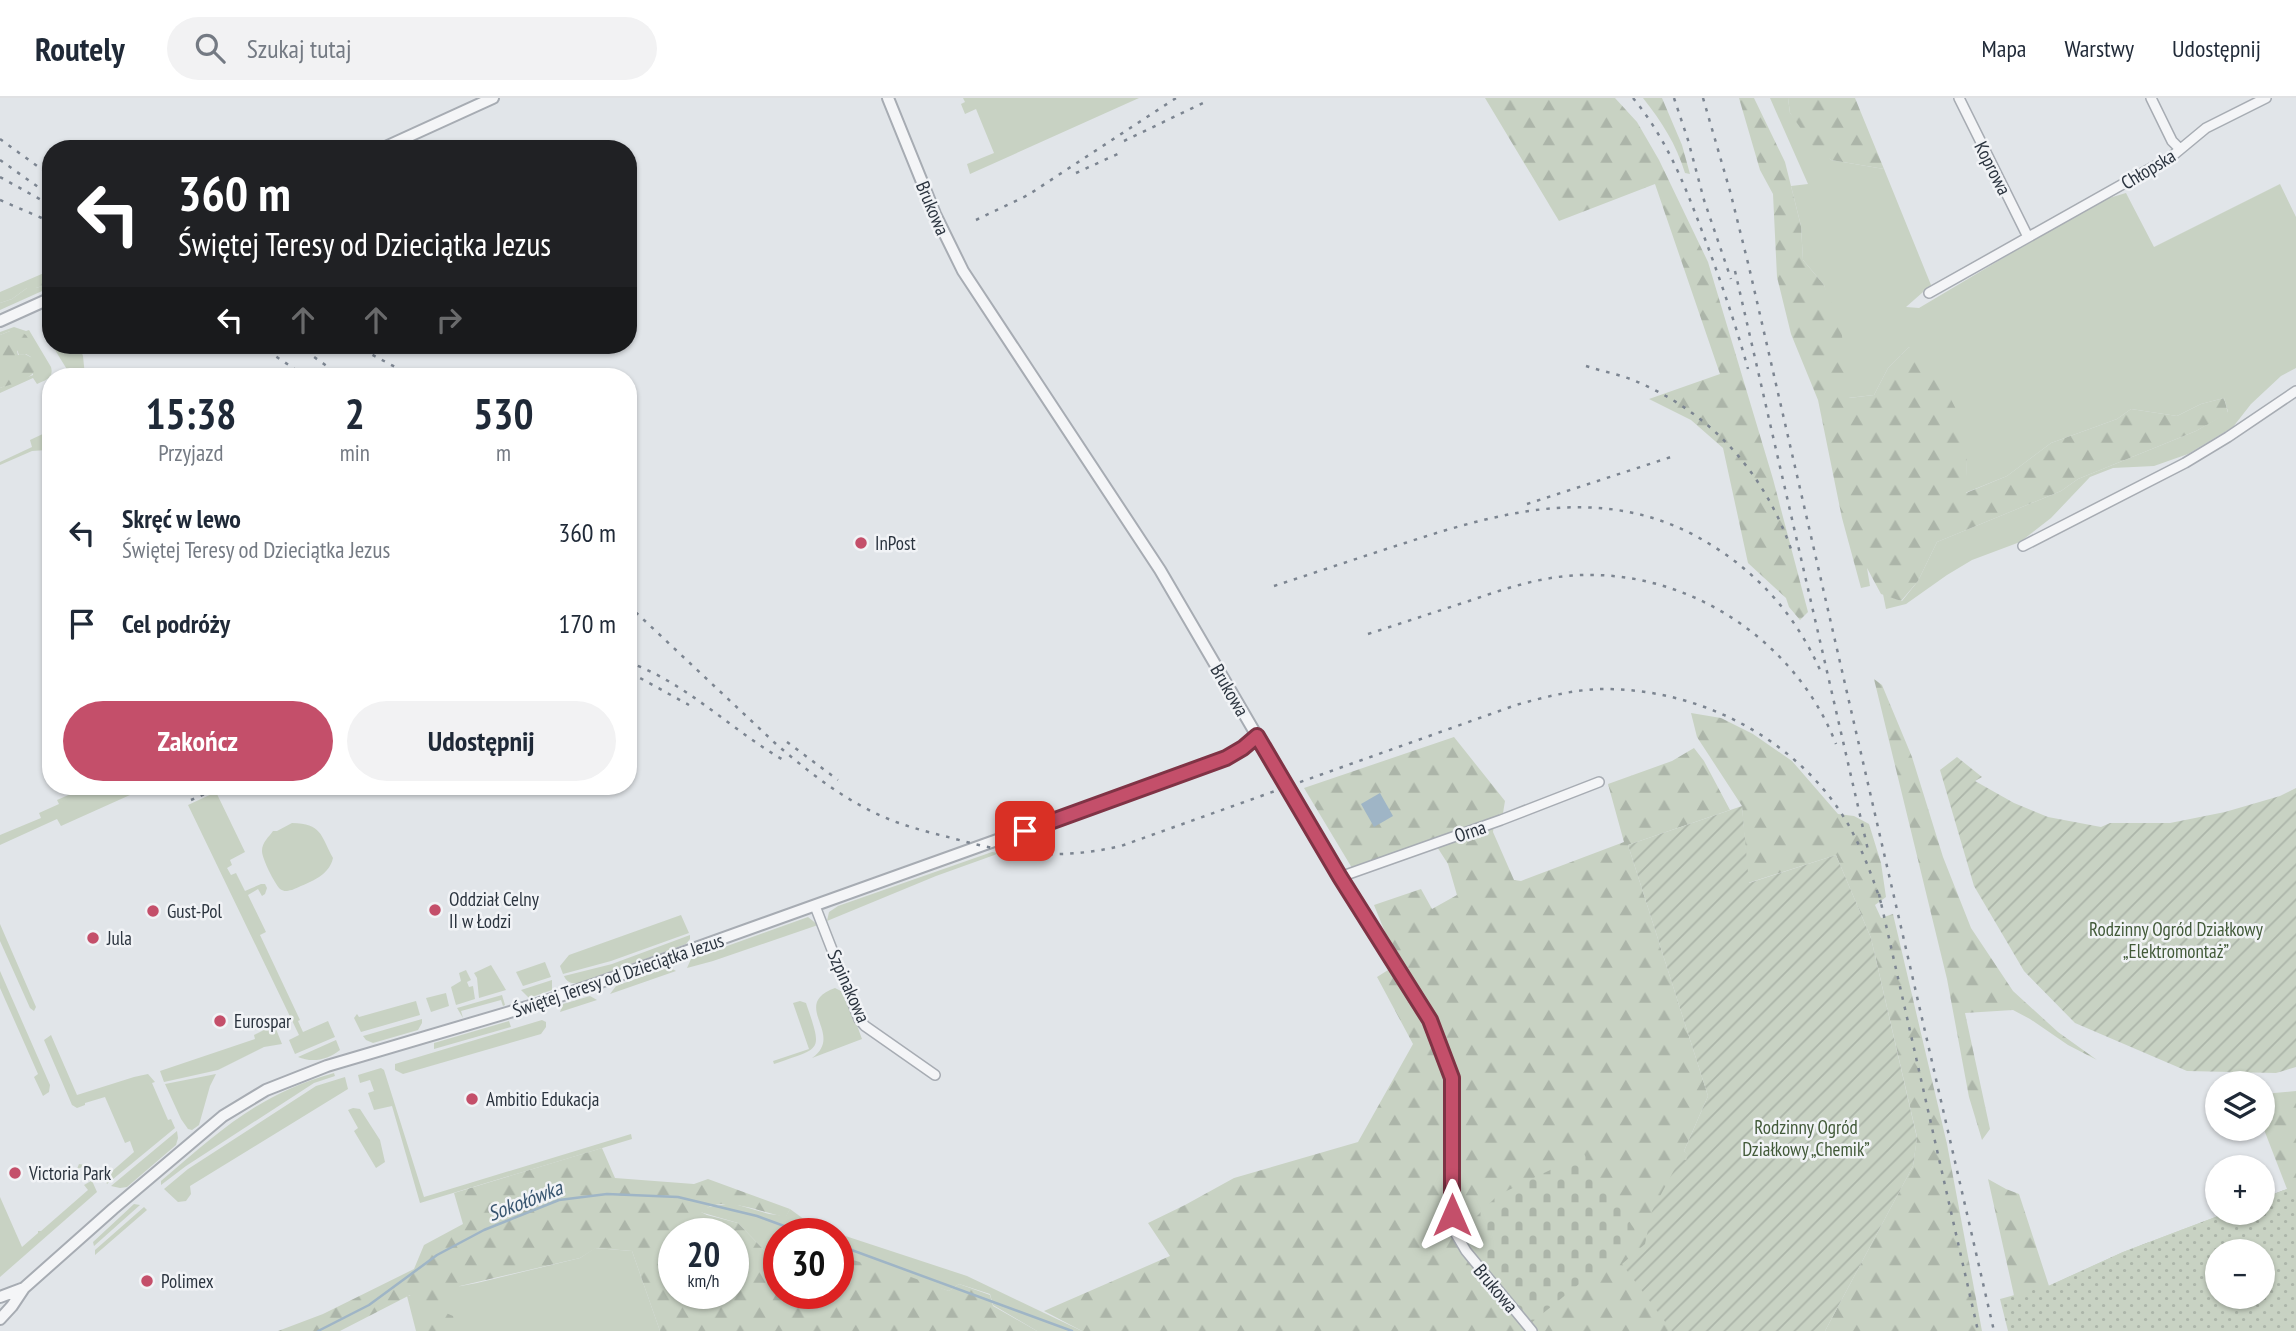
<!DOCTYPE html>
<html lang="pl">
<head>
<meta charset="utf-8">
<style>
	:root { --surface:#fff; --page:#f2f2f3; --text:#1f2937; --muted:#747a83; --line:#e0e1e3; --accent:#c44f6a }
	body { margin:0; font-family:"PT Sans Narrow",sans-serif; background:var(--page); color:var(--text); height:100vh; display:flex; flex-direction:column; font-size:26px; white-space:nowrap }
	* { box-sizing:border-box; margin:0 }
	p { font-size:23px; color:var(--muted) }
	.icon { flex:none; width:38px; height:38px; fill:none; stroke:currentColor; stroke-width:2; stroke-linecap:round; stroke-linejoin:round }
	.map { position:relative; flex:1; overflow:hidden }
	.drawer { position:absolute; left:42px; top:270px; width:595px; height:427px; display:flex; flex-direction:column; background:var(--surface); border-radius:28px; box-shadow:0 2px 5px #0004 }
	.drawer>* { flex:none }
	.banner { position:absolute; left:42px; top:42px; width:595px; height:214px; border-radius:28px; box-shadow:0 2px 5px #0004; background:#202124; color:#fff; overflow:hidden }
	.buttons { position:absolute; left:2205px; top:973px; display:grid; gap:14px }
	.buttons a { display:grid; place-items:center; width:70px; height:70px; border-radius:50%; background:var(--surface); box-shadow:0 2px 5px #0004; font-size:35px }
	.speed { position:absolute; left:658px; top:1120px; display:flex; gap:14px; font-size:35px; font-weight:700; text-align:center }
	.speed>* { display:grid; place-content:center; width:91px; height:91px; border-radius:50%; background:var(--surface); box-shadow:0 2px 5px #0004; line-height:1 }
	.speed small { font-size:18px; font-weight:400 }
	.speed .limit { border:10px solid #d22; background:#fff; color:#111 }
	.pin { position:absolute; display:grid; place-items:center; width:60px; height:60px; color:#fff; margin:-30px; border-radius:14px; box-shadow:0 4px 10px #0006 }
	.me { position:absolute; width:77px; margin:-38px; rotate:0deg; stroke-linejoin:round; filter:drop-shadow(0 0 5px #0008) }
	.turn { display:flex; align-items:center; gap:24px; height:147px; padding:0 21px; font-size:32px }
	.turn .icon { width:91px; height:91px; stroke-width:2.5 }
	.turn b { display:block; font-size:49px; line-height:60px }
	.lanes { display:flex; align-items:center; height:66px; padding:0 21px; background:#0003; justify-content:center; gap:35px; direction:ltr }
	.lanes .off { opacity:.35 }
	.eta { display:flex; justify-content:space-evenly; align-items:center; height:119px; text-align:center }
	.eta b { font-size:42px; font-weight:600; line-height:49px }
	.button { display:flex; gap:14px; margin-top:auto; padding:14px 21px }
	.button a { flex:1; height:80px; border-radius:42px; background:var(--accent); color:#fff; font-size:28px; font-weight:600; line-height:80px; text-align:center }
	.button a+a { background:var(--page); color:var(--text) }
	ul { padding:0; list-style:none }
	li { display:flex; align-items:center; gap:21px; height:91px; padding:0 21px }
	li div { flex:1 }
	li b { display:block; font-size:26px }
	li em { font-style:normal }
	header { display:flex; align-items:center; gap:42px; box-sizing:border-box; height:98px; padding:0 35px; background:var(--surface); border-bottom:2px solid var(--line) }
	header strong { font-size:33px }
	nav { display:flex; gap:38px; margin-inline-start:auto; font-size:24px }
	.search { width:490px; height:63px; background:var(--page); display:flex; align-items:center; gap:18px; box-sizing:border-box; padding:0 24px; border-radius:38px; color:var(--muted); font-size:26px }
	.map>svg:first-child { display:block }
	.grass { fill:#c8d2c3 }
	.forest { fill:url(#forest-firs); fill-rule:evenodd }
	.cemetery { fill:url(#cemetery-stones) }
	.park { fill:url(#park-dots); fill-rule:evenodd }
	.garden { fill:url(#garden-furrows) }
	.water { fill:#9fb5c6 }
	.lines { fill:none; stroke-linecap:round; stroke-linejoin:round }
	.stream { stroke:#9fb5c6; stroke-width:2.5 }
	.minor-casing { stroke:#a7acb3; stroke-width:12 }
	.tertiary-casing { stroke:#a7acb3; stroke-width:14 }
	.minor { stroke:#f4f5f7; stroke-width:9 }
	.tertiary { stroke:#f4f5f7; stroke-width:10 }
	.rail { stroke:#7c8591; stroke-width:2.5; stroke-dasharray:3.5 7; stroke-linecap:butt }
	.route-casing { stroke:#7f3345; stroke-width:18 }
	.route { stroke:#c44f6a; stroke-width:12 }
	.poi-dot { fill:#c44f6a; stroke:#f1f3f6; stroke-width:2.5 }
	.labels { text-anchor:middle; stroke-width:5; stroke-linejoin:round; paint-order:stroke }
	.street-label { font-size:19px; fill:#2b343f; stroke:#f1f3f6 }
	.poi-label { font-size:19px; fill:#2b343f; stroke:#f1f3f6; text-anchor:start }
	.park-label { font-size:19px; fill:#425a39; stroke:#f1f3f6 }
	.water-label { font-size:21px; font-style:italic; fill:#385570; stroke:#f1f3f6 }
</style>
</head>
<body>
<header>
<strong>Routely</strong>
<div class="search"><svg class="icon" aria-label="search" viewBox="0 0 24 24"><circle cx="10" cy="10" r="6"/><path d="M15 15l6 6"/></svg>Szukaj tutaj</div>
<nav><a>Mapa</a><a>Warstwy</a><a>Udostępnij</a></nav>
</header>
<div class="map">
<svg width="2296" height="1233" viewBox="0 0 2296 1233">
	<defs>
		<pattern id="forest-firs" width="22" height="20" patternUnits="userSpaceOnUse" patternTransform="scale(1.75)"><rect width="22" height="20" fill="#c8d2c3"/><path d="M5 1l3.5 6h-7zM16 11l3.5 6h-7z" fill="#acb5a9"/></pattern>
		<pattern id="cemetery-stones" width="16" height="16" patternUnits="userSpaceOnUse" patternTransform="scale(1.75)"><rect width="16" height="16" fill="#c8d2c3"/><path d="M2 7V4a2 2 0 0 1 4 0v3zM10 15v-3a2 2 0 0 1 4 0v3z" fill="#acb5a9"/></pattern>
		<pattern id="park-dots" width="8" height="8" patternUnits="userSpaceOnUse" patternTransform="scale(1.75)"><rect width="8" height="8" fill="#c8d2c3"/><path d="M2 2h.1M6 6h.1" fill="none" stroke="#acb5a9" stroke-width="1.8" stroke-linecap="round"/></pattern>
		<pattern id="garden-furrows" width="10" height="10" patternUnits="userSpaceOnUse" patternTransform="scale(1.75)"><rect width="10" height="10" fill="#c8d2c3"/><path d="M-1 1l2-2M0 10L10 0M9 11l2-2" fill="none" stroke="#acb5a9"/></pattern>
	</defs>
	<rect width="100%" height="100%" fill="#e1e5e9"/>
	<path class="grass" d="M963,0H1139L970,76L967,66L994,55L976,11L965,16L961,6L965,4Z
		M1770,0H1788L1790,15L1831,62L1884,71L1931,187L1906,209L1919,210L2099,103L2126,95L2154,149L2280,86L2296,119V270L2281,278L2251,306L2233,329L2188,356L2154,368L2113,370L2090,379L2051,420L2020,444L1972,462L1947,477L1906,506L1886,511L1883,496L1902,503L1918,483L1937,444L2061,393L2078,381L2196,333L2228,314L2224,300L2201,306L2177,318L2131,311L2117,321L2051,345L2007,378L1965,395L1967,362L1909,249L1888,270L1874,297L1848,300L1842,251L1824,187L1803,162L1801,128L1791,88L1808,86Z
		M51,185V189L0,212V205L12,201L27,190H36Z
		M14,229L26,233L29,232L51,269C54,280 46,282 37,286L33,280L0,295V290L33,277L31,259L26,256L19,257L10,233L0,237V234Z
		M52,247H79L83,258L85,278H71Z
		M47,334L51,337V347L47,352L32,353L0,367V364L32,349L30,342Z
		M89,688H150L61,728L57,721L0,747V737L41,720L39,715L59,706L57,702Z
		M216,694L245,754L230,762L232,767L227,770L231,777L236,775L245,793L261,786H265L267,790L265,796L262,798L258,791L248,797L266,834L260,837L300,922L298,923L303,934L328,923L335,939L295,956L289,942L299,937L188,707Z
		M292,725C322,726 320,736 333,760C329,779 307,785 292,792C286,793 285,794 280,791C275,786 262,761 262,753C262,744 269,739 273,733H277Z
		M992,754L1000,755L936,778L827,823L829,814L838,808Z
		M681,817L689,835L611,863L563,876L560,868L569,857Z
		M808,819L818,827L713,863L687,870L691,861Z
		M0,826L36,909L34,913L30,910L0,843Z
		M690,837V841L686,846L579,885C573,886 567,885 564,878L612,866Z
		M545,864L551,879L523,888L516,874Z
		M491,867L506,892L479,900L477,880L474,875Z
		M669,869L676,873L610,896L616,888Z
		M466,872L471,882L467,884L469,889L473,888L475,901L456,907L451,889L461,883L459,875Z
		M0,873L50,987L49,994L43,998L34,979L38,976L0,890Z
		M552,882V892L529,900L521,892Z
		M835,890L845,895L862,941L812,960C846,936 789,907 835,890Z
		M446,895L449,908L431,914L426,900Z
		M502,897L505,907L503,908L501,902L461,913L463,920L457,910Z
		M590,898L597,902L560,914L563,906Z
		M416,903L420,917L361,934L354,920L357,916L359,919Z
		M800,903L806,905C823,955 822,949 774,966L773,963L809,951L793,905Z
		M272,921L282,946L264,949L218,972L164,984L160,973L255,941L254,937L270,929L267,923Z
		M422,921V925L418,932L373,945L366,942L363,938Z
		M542,922L546,924V929L541,936L403,976L395,972V966Z
		M509,923L511,929L434,951V945Z
		M51,937L77,997L134,979L148,976L155,984L152,985L168,1022L171,1021L175,1030L107,1086L101,1073L104,1068H107L105,1070L110,1075L134,1054L130,1043L125,1045L105,999L85,1005V1007L77,1010L72,1007L44,942Z
		M336,942L340,952C328,962 312,965 298,959Z
		M381,970L384,972L424,1099L631,1036L632,1041L420,1105L392,1008L374,1012L368,995L374,993L370,982L360,985L358,977Z
		M334,975L335,978L314,985L186,1068L161,1087V1083C220,1033 257,997 334,975Z
		M216,976L210,988L199,1027L192,1032L188,1031L181,1021L165,986Z
		M345,979L348,991L190,1088L191,1096L186,1103L178,1104L164,1091L188,1071L316,988Z
		M353,1010L360,1011L380,1042L385,1064L376,1070L354,1033L358,1030L348,1012Z
		M177,1033L178,1040L176,1047L127,1089L120,1090L111,1088Z
		M79,1066L85,1067L97,1094L0,1179V1099L22,1149L38,1135V1133H41L88,1092L84,1087L91,1083L85,1068L77,1071Z
		M731,1105L769,1116L786,1118L790,1111L812,1127L967,1178L1082,1233H1037L993,1207L990,1196L959,1186L949,1193L838,1158V1136H779V1153H765L738,1125L700,1114L704,1110Z
		M134,1106L140,1107L94,1148L93,1144Z
		M144,1109L147,1112L95,1157V1152Z
		M595,1150L632,1153L660,1233H416L407,1198L477,1185L580,1160Z"/>
	<path class="forest" d="M1485,0H1615L1637,24L1659,62L1708,164L1773,381L1808,514L1800,522L1789,509L1786,500L1748,465L1723,350L1691,322L1649,301L1720,276L1655,86L1559,123Z
		M1643,0H1662L1682,47L1690,76L1685,75C1676,46 1662,24 1643,0Z
		M1739,0H1754L1785,64L1801,128L1803,162L1824,187L1841,229L1849,300L1874,297L1888,270L1909,249L1939,278L1959,317L1967,362L1966,395L2007,378L2051,345L2117,321L2131,311L2177,318L2201,306L2224,300L2228,315L2196,333L2078,381L2061,393L1937,444L1918,483L1901,503L1881,496L1867,470L1870,488L1861,490L1842,420L1818,302L1791,236L1777,179L1773,96L1760,72Z
		M1788,0H1855L1884,71L1831,62L1813,48L1790,15Z
		M51,172V185L36,190H27L12,201L0,205V194Z
		M18,232L26,237L29,242L17,253L18,257L25,256L38,263C38,281 14,285 0,290V237L10,233Z
		M1874,581L1882,587L1912,659L1943,759L1971,830L2013,893L2058,934L2097,962L2068,947L2030,921L2013,912L1965,915L1990,1031L1982,1042L1969,999L1947,881Z
		M1691,615L1721,620L1753,636L1792,663L1838,716L1854,718L1869,726L1881,765L1886,799L1875,807L1881,820L1893,816L1947,1046L1982,1233H1825L1913,1068L1917,1039L1871,840L1836,757L1748,785L1742,708L1697,639Z
		M1454,639L1505,703L1503,715L1495,719L1493,734L1514,782L1521,783L1624,744L1608,686L1672,663L1694,650L1704,663L1730,712L1628,747L1708,998L1684,1053L1689,1057L1686,1062L1776,1233H1082L1044,1213L1170,1158L1148,1125L1185,1107L1234,1080L1358,1044L1413,946L1377,879L1396,867L1393,854L1374,807L1421,791L1432,811L1457,797L1448,766L1432,741L1352,770L1304,690Z
		M2296,993V1233H2022L1988,1081L2006,1091L2019,1096L2049,1188L2123,1154L2226,1115H2263V1100L2287,1091L2263,1029V996ZM2217,1153H2263V1199H2217Z
		M602,1050L615,1080L694,1086L708,1081L790,1111L786,1119C762,1115 721,1095 701,1114L707,1117L738,1125L765,1153H779V1195H838V1158L900,1175L949,1193L959,1186L990,1197L993,1208L1037,1233H660L632,1153L596,1150L580,1160L460,1188L441,1206L446,1215L453,1218L456,1233H424L422,1221L410,1197L340,1233H278L323,1216L414,1171L424,1147L463,1126L454,1095ZM674,1136H733V1195H674Z"/>
	<path class="cemetery" d="M1584,1056L1637,1135L1632,1143L1531,1225L1477,1160L1460,1135L1498,1097Z"/>
	<path class="park" d="M2287,1091L2296,1096V1233H2008L2000,1201L2048,1188L2123,1154L2226,1115H2263V1100ZM2217,1153H2263V1199H2217Z"/>
	<path class="garden" d="M1957,659L1982,679L1975,683L2014,705L2048,719L2101,729L2110,725H2170L2225,714L2280,698L2296,690V969L2276,975L2187,973L2075,925L2024,873L1974,788L1940,672Z
		M1742,708L1749,785L1836,757L1871,840L1917,1040L1913,1068L1825,1233H1672L1622,1166L1645,1146L1652,1113L1680,1061L1686,1062L1688,1057L1684,1053L1708,998L1628,747Z"/>
	<path class="water" d="M1380,695L1393,718L1374,729L1361,706Z"/>
	<g class="lines">
		<path class="stream" d="M838,1147L1072,1233
			M318,1233L369,1207L437,1157L484,1132L559,1102L607,1096L678,1099L757,1118L806,1136"/>
		<g class="minor-casing">
			<path id="minor" d="M1959,0L2028,139
				M2151,0L2172,43L2180,51
				M1929,195L2171,59L2206,30L2266,0
				M2023,448L2185,365L2228,339L2296,293
				M1257,638L1340,779L1430,922L1452,980V1117L1456,1136L1466,1153L1532,1233
				M1340,779L1501,722L1599,684
				M815,808L859,921L865,928L935,977"/>
		</g>
		<g class="tertiary-casing">
			<path id="tertiary" d="M381,51L493,0
				M0,223L51,200
				M0,1199L24,1190
				M0,1221L12,1208L24,1190L113,1111L223,1018L266,992L327,968L537,906L598,885L1226,660L1243,650L1257,638L1160,472L963,173L935,116L888,0"/>
		</g>
		<use href="#minor" class="minor"/>
		<use href="#tertiary" class="tertiary"/>
		<path class="rail" d="M1633,0C1666,40 1684,85 1702,133C1719,178 1735,224 1748,271
			M1674,0L1688,42L1704,102L1731,181
			M1703,0L1730,93L1749,169L1994,1233
			M0,41L51,78
			M1124,43L1207,3
			M0,62L51,98
			M1076,75L1122,54
			M0,79L45,104
			M0,102L51,124
			M976,122L1028,97L1176,0
			M1735,173L1868,752
			M259,247L305,278
			M297,247L341,278
			M354,247L412,278
			M1586,268C1604,274 1624,277 1642,286C1714,318 1765,377 1791,451
			M1527,406L1671,359
			M1274,488C1317,474 1361,459 1405,445C1512,410 1615,384 1716,450C1764,481 1798,522 1821,574
			M628,507L776,646C811,676 848,705 891,722C911,730 932,735 952,740C1012,757 1060,762 1121,748L1516,607C1545,599 1575,591 1605,591C1701,591 1799,642 1848,726C1862,751 1872,777 1881,805
			M1368,536C1402,525 1435,514 1469,503C1501,492 1533,481 1567,478C1682,467 1795,540 1836,646
			M628,564C687,585 731,632 785,663
			M631,575L689,607
			M787,644L838,682
			M191,702L223,688
			M1879,796L1978,1233"/>
	</g>
	<g class="lines">
		<g class="route-casing">
			<path id="route" d="M1025,733L1226,660L1243,650L1257,638L1340,779L1430,922L1452,980V1117"/>
		</g>
		<use href="#route" class="route"/>
	</g>
	<g class="poi-dot">
		<circle cx="861" cy="445" r="7"/>
		<circle cx="435" cy="812" r="7"/>
		<circle cx="153" cy="813" r="7"/>
		<circle cx="93" cy="840" r="7"/>
		<circle cx="220" cy="923" r="7"/>
		<circle cx="472" cy="1001" r="7"/>
		<circle cx="15" cy="1075" r="7"/>
		<circle cx="147" cy="1183" r="7"/>
	</g>
	<g class="labels">
		<g class="street-label">
			<text transform="translate(1993 70) rotate(63)" y="7">Koprowa</text>
			<text transform="translate(2148 71) rotate(-31)" y="7">Chłopska</text>
			<text transform="translate(933 110) rotate(67)" y="7">Brukowa</text>
			<text transform="translate(1230 592) rotate(60)" y="7">Brukowa</text>
			<text transform="translate(1470 733) rotate(-19)" y="7">Orna</text>
			<text transform="translate(618 877) rotate(-19)" y="7">Świętej Teresy od Dzieciątka Jezus</text>
			<text transform="translate(849 888) rotate(66)" y="7">Szpinakowa</text>
			<text transform="translate(1496 1190) rotate(50)" y="7">Brukowa</text>
		</g>
		<g class="poi-label">
			<text x="875" y="452">InPost</text>
			<text x="449" y="808">Oddział Celny<tspan x="449" dy="22">II w Łodzi</tspan></text>
			<text x="167" y="820">Gust-Pol</text>
			<text x="107" y="847">Jula</text>
			<text x="234" y="930">Eurospar</text>
			<text x="486" y="1008">Ambitio Edukacja</text>
			<text x="29" y="1082">Victoria Park</text>
			<text x="161" y="1190">Polimex</text>
		</g>
		<g class="park-label">
			<text x="2176" y="838">Rodzinny Ogród Działkowy<tspan x="2176" dy="22">„Elektromontaż”</tspan></text>
			<text x="1806" y="1036">Rodzinny Ogród<tspan x="1806" dy="22">Działkowy „Chemik”</tspan></text>
		</g>
		<g class="water-label">
			<text transform="translate(525 1103) rotate(-21)" y="7">Sokołówka</text>
		</g>
	</g>
</svg>
<div class="buttons">
<a><svg class="icon" aria-label="layers" viewBox="0 0 24 24"><path d="M12 4l9 5-9 5-9-5zM3 14l9 5 9-5"/></svg></a>
<a>+</a>
<a>−</a>
</div>
<div class="speed"><div>20<small>km/h</small></div><div class="limit">30</div></div>
<div class="pin" style="left:1025px;top:733px;background:#d93025"><svg class="icon" aria-label="arrive" viewBox="0 0 24 24"><path d="M6 21V4h12l-3 4 3 4H6"/></svg></div>
<svg class="me" style="left:1452px;top:1117px" viewBox="-20 -20 40 40"><path d="M0-17L14 15 0 8-14 15z" fill="#c44f6a" stroke="#fff" stroke-width="4"/></svg>
<div class="banner">
<div class="turn"><svg class="icon" aria-label="left" viewBox="0 0 24 24"><path d="M17 20v-9H6M10 6l-5 5 5 5"/></svg><div><b>360 m</b>Świętej Teresy od Dzieciątka Jezus</div></div>
<div class="lanes"><svg class="icon" aria-label="left" viewBox="0 0 24 24"><path d="M17 20v-9H6M10 6l-5 5 5 5"/></svg><svg class="icon off" aria-label="ahead" viewBox="0 0 24 24"><path d="M12 20V5M6 11l6-6 6 6"/></svg><svg class="icon off" aria-label="ahead" viewBox="0 0 24 24"><path d="M12 20V5M6 11l6-6 6 6"/></svg><svg class="icon off" aria-label="right" viewBox="0 0 24 24"><path d="M7 20v-9h11M14 6l5 5-5 5"/></svg></div>
</div>
<section class="drawer">
<div class="eta">
<div><b>15:38</b><p>Przyjazd</p></div>
<div><b>2</b><p>min</p></div>
<div><b>530</b><p>m</p></div>
</div>
<ul>
<li><svg class="icon" aria-label="left" viewBox="0 0 24 24"><path d="M17 20v-9H6M10 6l-5 5 5 5"/></svg><div><b>Skręć w lewo</b><p>Świętej Teresy od Dzieciątka Jezus</p></div><em>360 m</em></li>
<li><svg class="icon" aria-label="arrive" viewBox="0 0 24 24"><path d="M6 21V4h12l-3 4 3 4H6"/></svg><div><b>Cel podróży</b></div><em>170 m</em></li>
</ul>
<div class="button"><a>Zakończ</a><a>Udostępnij</a></div>
</section>
</div>
</body>
</html>
